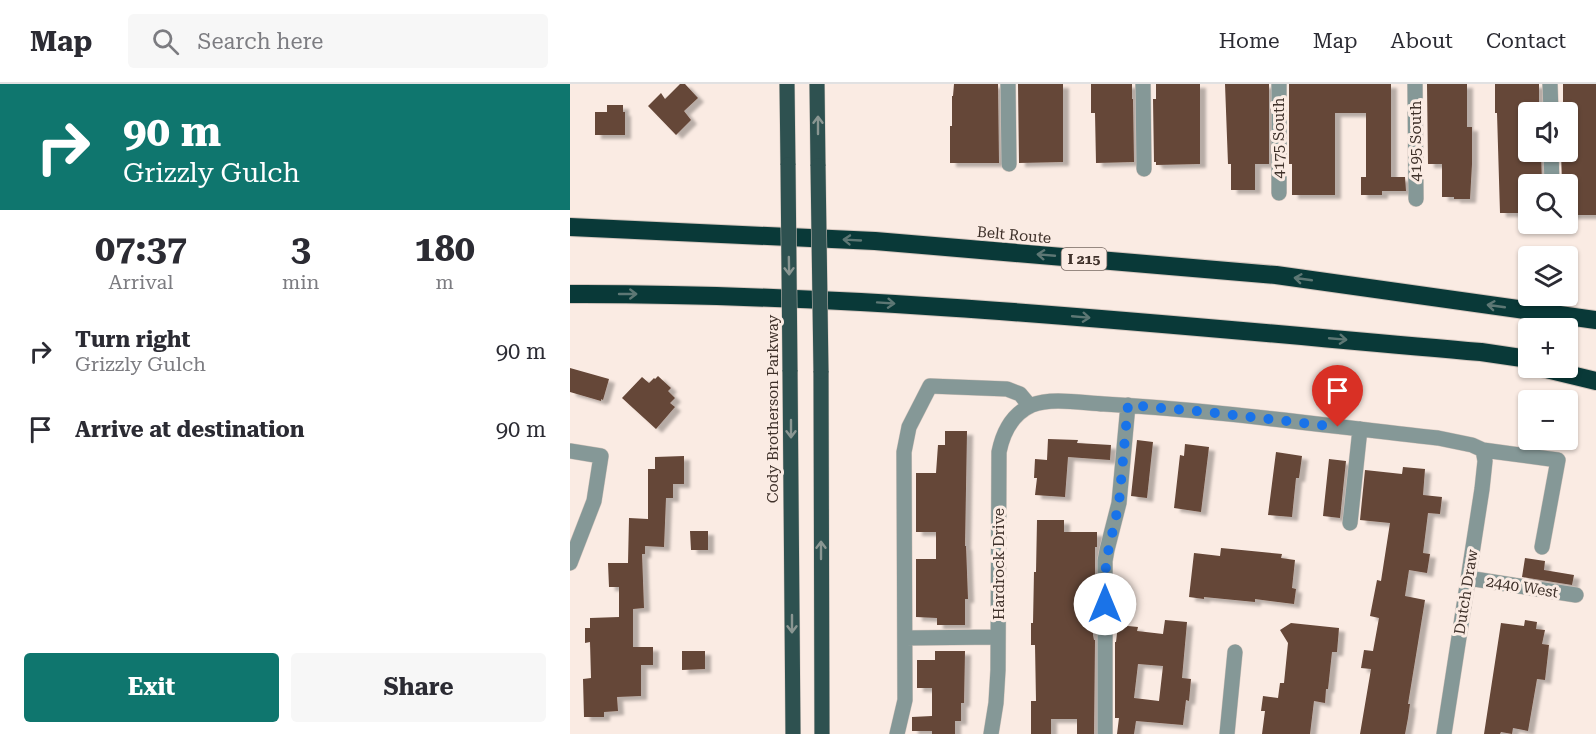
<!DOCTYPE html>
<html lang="en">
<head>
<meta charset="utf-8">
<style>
	:root { --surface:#fff; --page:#f7f7f7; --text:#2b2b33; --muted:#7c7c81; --line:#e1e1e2; --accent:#0f766e }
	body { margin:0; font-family:"Roboto Serif",serif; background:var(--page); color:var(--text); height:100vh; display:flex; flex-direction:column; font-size:22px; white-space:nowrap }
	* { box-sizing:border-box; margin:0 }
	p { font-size:20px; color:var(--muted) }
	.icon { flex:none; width:33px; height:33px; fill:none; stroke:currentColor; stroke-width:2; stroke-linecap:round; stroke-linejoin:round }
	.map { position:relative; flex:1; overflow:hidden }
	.side { display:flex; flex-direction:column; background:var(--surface); width:570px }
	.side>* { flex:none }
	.banner { background:#0f766e; color:#fff; overflow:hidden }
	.fabs { position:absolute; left:948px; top:18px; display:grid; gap:12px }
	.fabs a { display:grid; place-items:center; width:60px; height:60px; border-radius:6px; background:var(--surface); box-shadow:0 2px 4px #0004; font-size:30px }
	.pin { position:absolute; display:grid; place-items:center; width:51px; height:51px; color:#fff; margin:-62px -26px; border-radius:50% 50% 50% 0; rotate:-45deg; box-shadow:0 0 6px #0007 }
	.pin .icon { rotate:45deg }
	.me { position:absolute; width:66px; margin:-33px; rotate:0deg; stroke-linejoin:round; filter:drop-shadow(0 0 4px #0008) }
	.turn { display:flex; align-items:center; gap:21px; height:126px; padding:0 24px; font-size:27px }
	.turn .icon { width:78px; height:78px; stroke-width:2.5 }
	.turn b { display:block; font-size:42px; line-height:51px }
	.eta { display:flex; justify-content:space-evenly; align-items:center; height:102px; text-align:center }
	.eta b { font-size:36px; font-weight:700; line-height:42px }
	.cta { display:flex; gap:12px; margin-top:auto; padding:12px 24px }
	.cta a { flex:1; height:69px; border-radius:6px; background:var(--accent); color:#fff; font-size:24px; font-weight:700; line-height:69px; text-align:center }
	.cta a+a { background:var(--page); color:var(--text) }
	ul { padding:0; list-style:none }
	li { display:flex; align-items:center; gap:18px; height:78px; padding:0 24px }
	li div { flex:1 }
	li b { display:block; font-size:22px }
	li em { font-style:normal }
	header { display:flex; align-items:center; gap:36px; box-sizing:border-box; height:84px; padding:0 30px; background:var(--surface); border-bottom:2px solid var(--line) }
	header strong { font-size:28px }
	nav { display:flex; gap:33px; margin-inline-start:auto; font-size:21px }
	.search { width:420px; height:54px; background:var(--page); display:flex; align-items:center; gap:15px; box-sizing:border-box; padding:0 21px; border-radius:6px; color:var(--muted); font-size:22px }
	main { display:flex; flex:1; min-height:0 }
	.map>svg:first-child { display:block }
	.building { fill:#654637; fill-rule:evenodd; filter:url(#shadow) }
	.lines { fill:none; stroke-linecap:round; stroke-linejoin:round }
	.minor-casing { stroke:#d5c6be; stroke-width:16 }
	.major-casing { stroke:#d5c6be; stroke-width:16 }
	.highway-casing { stroke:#d5c6be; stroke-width:20 }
	.minor { stroke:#859897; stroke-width:15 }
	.major { stroke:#2e5150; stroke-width:15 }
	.highway { stroke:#093938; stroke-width:18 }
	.major-bridge-casing { stroke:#d5c6be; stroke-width:16; stroke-linecap:butt }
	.major-bridge { stroke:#2e5150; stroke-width:15 }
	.oneway { stroke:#8a9692 }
	.oneway2 { stroke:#5d7774 }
	.route { stroke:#1a73e8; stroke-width:10; stroke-dasharray:0 18 }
	.labels { text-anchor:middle; stroke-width:6; stroke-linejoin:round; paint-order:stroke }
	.shield { fill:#faebe3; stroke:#776962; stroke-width:1.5 }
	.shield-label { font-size:14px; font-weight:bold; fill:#3f312a }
	.street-label { font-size:15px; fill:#3f312a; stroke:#faebe3 }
</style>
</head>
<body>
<header>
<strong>Map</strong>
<div class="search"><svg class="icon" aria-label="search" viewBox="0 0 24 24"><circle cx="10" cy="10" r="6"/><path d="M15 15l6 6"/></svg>Search here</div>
<nav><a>Home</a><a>Map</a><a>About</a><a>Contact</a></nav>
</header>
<main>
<section class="side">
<div class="banner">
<div class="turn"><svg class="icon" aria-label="right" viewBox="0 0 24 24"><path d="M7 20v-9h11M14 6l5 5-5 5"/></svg><div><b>90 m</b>Grizzly Gulch</div></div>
</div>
<div class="eta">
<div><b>07:37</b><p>Arrival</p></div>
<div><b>3</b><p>min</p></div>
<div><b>180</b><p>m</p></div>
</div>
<ul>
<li><svg class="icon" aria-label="right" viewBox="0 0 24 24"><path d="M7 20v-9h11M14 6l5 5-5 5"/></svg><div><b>Turn right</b><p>Grizzly Gulch</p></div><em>90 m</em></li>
<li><svg class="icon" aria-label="arrive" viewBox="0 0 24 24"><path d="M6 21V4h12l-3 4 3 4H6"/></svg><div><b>Arrive at destination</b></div><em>90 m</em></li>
</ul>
<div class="cta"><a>Exit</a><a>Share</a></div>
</section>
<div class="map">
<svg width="1026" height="650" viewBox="0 0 1026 650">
	<defs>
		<filter id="shadow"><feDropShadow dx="6" dy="4" stdDeviation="1.5" flood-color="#0004"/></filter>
	</defs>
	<rect width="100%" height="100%" fill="#faebe3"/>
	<path class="building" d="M110,0H115L128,14L114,27L121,36L106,51L78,22L91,9L95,15Z
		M384,0H428L429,79H380V42H382V12H383Z
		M448,0H493V78L449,79Z
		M521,0H562V15H563L564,78L526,79L525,29H521Z
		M586,0H630V80L586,81V78H584L583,15H586Z
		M655,0H699V80H685V106H661V80H658Z
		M719,0H821V93H835L836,107H812V111H791V93H796V29H765V111H722V80H719Z
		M857,0H897V43H902V80L900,115H884V113H872V80H858Z
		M925,0H969V28H958V68H971L972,100H958V127H957V129H930L927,29H925Z
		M993,0H1026V131H998V100H992L991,68H998V28H993Z
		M37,21H53V28H55V51H25V28H37Z
		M0,284L39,295L33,316L31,315V317L0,308Z
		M88,292L101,304L98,307L105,314L100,319L105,323L86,345L52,314L72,293L79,299L84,294L85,295Z
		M375,347H397L395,462H396L398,515H395V541H367V534L346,533V475H366V448H346V389H366L368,361H375Z
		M478,355L508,356L507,359L541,361L540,376L498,373L495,413L465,411L467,394H464L465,375L477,376Z
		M567,356L583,358L577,414L561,412Z
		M615,360L639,363L631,428L604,424L610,371L614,372Z
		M706,368L732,372L729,394H726L722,433L698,431Z
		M114,372V400H103V414H96L94,463L75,462V470H72L74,524L63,525V563H83V581H71V612L47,613L48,627L34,628V633H14L13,595L21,594L20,558L15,559V544H20V534L49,533V503H39L38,479H58L59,434L78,435V385H85V373Z
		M759,375L776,377L770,434L753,432Z
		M833,383L855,385L853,411L872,413L870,430L858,429L853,469L860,470L857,489L839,486L835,512L855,516L838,620H840L838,634L835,650H790L801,585L791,584L794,566L803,567L809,534L800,532L807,496L811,497L820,439L790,436L795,386L832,390Z
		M467,436H494V448H527V463H525V503H523V551L524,556H525L524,650H507V635H481V650H461V617H466L465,561H461V539H463L464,488H466Z
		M120,447H138V466H121Z
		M651,464L712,470L711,474L725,476L722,504L726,505L724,520L685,515V518L634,513V515L619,513L624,469L650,472Z
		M955,474L975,477L974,486L1004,491L1002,501L952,493Z
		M595,536L617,538L612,594L621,595L619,617L616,616L613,641L566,637L564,650H547L549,634H545V558H546L548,541L568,543L567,547L593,550ZM568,580L593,582L589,617L564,614Z
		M955,536L967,538L966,545L975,546L972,560L979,561L975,596L967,595L958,647L943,644L942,650L931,648L930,650H914L931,539L954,542Z
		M721,539L769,544L767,568H762L758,605H756L755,619L744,617L740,650H692L695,627H691L693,612L708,614L710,599H714L718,559L710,546Z
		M112,567H135V585L112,586Z
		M365,567H395L394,619H391V637H385V650H362V647H342V633L362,632V604H347V576H365Z"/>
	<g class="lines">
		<g class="minor-casing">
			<path id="minor" d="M438,0L439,80
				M573,0L574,85
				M709,0V109
				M845,0L846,115
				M980,0L981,28
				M981,68L982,100
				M0,367L31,372L24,417L0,479
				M780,439L790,345
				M898,494L1006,511
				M335,554L428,553
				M327,650L335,616L334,368L339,343L360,302L437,305L450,310L460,322
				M421,650L426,619L428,586L429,368C433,348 442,330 462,321C481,313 513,319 534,320C646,326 757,342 868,354L902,361L913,366L988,376L972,463
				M535,650V477L537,466L549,419L558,321
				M657,650L665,568
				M874,650L912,405L915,377L913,366"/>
		</g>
		<g class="major-casing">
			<path id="major" d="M217,0L218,81
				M247,0L248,82
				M220,286L223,650
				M251,287L252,650"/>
		</g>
		<g class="highway-casing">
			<path id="highway" d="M0,143L305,157L706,191L1026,236
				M0,210C304,209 608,242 911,268L958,275
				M972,284L1026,297"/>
		</g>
		<use href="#minor" class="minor"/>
		<use href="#major" class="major"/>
		<use href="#highway" class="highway"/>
		<g class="major-bridge-casing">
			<path id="major-bridge" d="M218,81L220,286
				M248,82L251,287"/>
		</g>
		<use href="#major-bridge" class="major-bridge"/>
	</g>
	<defs><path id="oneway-shaft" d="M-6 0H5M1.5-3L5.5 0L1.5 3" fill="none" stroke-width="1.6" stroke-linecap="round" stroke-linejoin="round" transform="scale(1.5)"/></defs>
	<g class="oneway">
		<use href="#oneway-shaft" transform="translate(248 41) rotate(-90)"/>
		<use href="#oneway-shaft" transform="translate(219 182) rotate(89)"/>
		<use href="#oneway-shaft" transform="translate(221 345) rotate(90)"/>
		<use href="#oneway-shaft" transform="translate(251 466) rotate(-90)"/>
		<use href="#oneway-shaft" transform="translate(222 540) rotate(90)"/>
	</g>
	<g class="oneway2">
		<use href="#oneway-shaft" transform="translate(282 156) rotate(-177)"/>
		<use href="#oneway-shaft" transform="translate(476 171) rotate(-175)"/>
		<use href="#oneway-shaft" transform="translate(733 195) rotate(-172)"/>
		<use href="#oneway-shaft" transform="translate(58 210)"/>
		<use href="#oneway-shaft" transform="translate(316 219) rotate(4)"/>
		<use href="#oneway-shaft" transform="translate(926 222) rotate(-172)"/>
		<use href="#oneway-shaft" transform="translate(511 233) rotate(5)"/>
		<use href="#oneway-shaft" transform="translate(768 255) rotate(5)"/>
	</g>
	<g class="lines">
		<path class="route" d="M535,520L536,477L549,419L558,321L637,328L768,343"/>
	</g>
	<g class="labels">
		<rect class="shield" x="491.5" y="164" width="45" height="22" rx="4.5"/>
		<g class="shield-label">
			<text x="514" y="180">I 215</text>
		</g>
		<g class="street-label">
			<text transform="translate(709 54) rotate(-90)" y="5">4175 South</text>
			<text transform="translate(846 57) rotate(-90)" y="5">4195 South</text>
			<text transform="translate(444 151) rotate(5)" y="5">Belt Route</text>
			<text transform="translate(203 325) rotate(-90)" y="5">Cody Brotherson Parkway</text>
			<text transform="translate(429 480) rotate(-90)" y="5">Hardrock Drive</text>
			<text transform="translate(952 503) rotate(9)" y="5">2440 West</text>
			<text transform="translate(896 508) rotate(-81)" y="5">Dutch Draw</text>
		</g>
	</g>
</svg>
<div class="fabs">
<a><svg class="icon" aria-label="sound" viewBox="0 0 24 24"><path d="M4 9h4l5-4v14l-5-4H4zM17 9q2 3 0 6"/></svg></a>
<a><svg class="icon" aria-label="search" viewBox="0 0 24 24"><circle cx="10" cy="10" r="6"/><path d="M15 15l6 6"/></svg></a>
<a><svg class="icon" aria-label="layers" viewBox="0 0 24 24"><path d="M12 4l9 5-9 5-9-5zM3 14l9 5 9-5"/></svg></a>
<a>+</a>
<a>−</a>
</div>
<div class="pin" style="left:768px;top:343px;background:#d93025"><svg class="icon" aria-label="arrive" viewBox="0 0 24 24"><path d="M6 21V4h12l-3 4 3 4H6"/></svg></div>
<svg class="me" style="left:535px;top:520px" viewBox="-20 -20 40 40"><circle r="19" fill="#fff"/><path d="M0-13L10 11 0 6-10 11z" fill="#1a73e8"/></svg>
</div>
</main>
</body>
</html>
